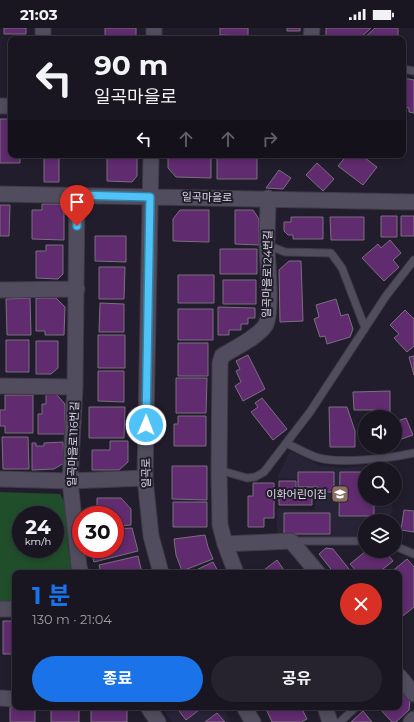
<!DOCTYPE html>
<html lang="ko">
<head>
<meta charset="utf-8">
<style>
	:root { --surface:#191621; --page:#26232e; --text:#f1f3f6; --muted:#9f9fa5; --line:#37353f; --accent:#1a73e8 }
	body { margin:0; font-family:Montserrat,"Noto Sans KR",sans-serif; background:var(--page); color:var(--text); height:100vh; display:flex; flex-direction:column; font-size:15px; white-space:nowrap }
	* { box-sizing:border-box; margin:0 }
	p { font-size:13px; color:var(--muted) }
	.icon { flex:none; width:22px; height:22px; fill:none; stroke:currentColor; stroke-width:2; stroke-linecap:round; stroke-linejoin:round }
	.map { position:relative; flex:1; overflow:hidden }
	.details { position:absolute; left:12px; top:542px; width:390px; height:140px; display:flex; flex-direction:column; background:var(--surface); border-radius:8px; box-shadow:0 2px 6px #0003,0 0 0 1px var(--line) }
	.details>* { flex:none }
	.top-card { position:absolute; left:8px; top:8px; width:398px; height:122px; border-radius:8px; box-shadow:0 2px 6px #0003,0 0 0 1px var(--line); background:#191621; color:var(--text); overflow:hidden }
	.fabs { position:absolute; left:358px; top:382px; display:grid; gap:8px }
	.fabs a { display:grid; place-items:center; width:44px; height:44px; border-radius:50%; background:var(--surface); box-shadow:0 2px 6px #0003,0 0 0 1px var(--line); font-size:20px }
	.speed { position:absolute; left:12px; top:478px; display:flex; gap:8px; font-size:20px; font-weight:700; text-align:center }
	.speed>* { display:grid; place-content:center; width:52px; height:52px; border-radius:50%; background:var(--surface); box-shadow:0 2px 6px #0003,0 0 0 1px var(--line); line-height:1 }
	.speed small { font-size:10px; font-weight:400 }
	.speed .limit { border:6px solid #d22; background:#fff; color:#111 }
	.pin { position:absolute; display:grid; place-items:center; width:34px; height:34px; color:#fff; margin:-41px -17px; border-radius:50% 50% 50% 0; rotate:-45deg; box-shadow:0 0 4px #0007 }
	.pin .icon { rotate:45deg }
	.me { position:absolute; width:44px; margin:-22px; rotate:1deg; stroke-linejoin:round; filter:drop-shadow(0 0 3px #0008) }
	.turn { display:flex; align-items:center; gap:14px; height:84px; padding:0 20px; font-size:18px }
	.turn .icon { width:52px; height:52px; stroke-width:2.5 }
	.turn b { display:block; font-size:28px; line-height:34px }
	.lanes { display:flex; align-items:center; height:38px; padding:0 20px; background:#0003; justify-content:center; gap:20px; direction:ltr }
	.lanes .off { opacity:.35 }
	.round { display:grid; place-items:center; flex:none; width:42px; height:42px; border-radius:21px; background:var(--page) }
	.overview { display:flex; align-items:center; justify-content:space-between; height:68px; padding:0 20px }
	h1 { font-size:24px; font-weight:700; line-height:30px; color:var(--accent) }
	.cta { display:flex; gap:8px; margin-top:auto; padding:8px 20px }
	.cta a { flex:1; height:46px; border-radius:24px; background:var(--accent); color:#fff; font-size:16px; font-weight:700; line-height:46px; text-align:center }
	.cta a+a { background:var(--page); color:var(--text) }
	.status { display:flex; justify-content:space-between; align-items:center; height:28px; padding:0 20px; background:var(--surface); direction:ltr }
	.status svg { height:11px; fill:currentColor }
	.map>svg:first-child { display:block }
	.built { fill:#292338 }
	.green { fill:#204e2b; fill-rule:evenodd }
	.building { fill:#602b6f; stroke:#7b6f7f }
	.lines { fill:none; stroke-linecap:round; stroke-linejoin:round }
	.lane-casing { stroke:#3e3a46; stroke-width:9 }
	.street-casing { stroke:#3e3a46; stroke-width:17 }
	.lane { stroke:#514d5e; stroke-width:7 }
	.street { stroke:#514d5e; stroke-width:15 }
	.route-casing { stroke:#337fa1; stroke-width:10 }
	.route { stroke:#4fc3f7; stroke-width:7 }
	.labels { text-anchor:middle; stroke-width:4; stroke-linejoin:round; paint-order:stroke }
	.street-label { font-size:11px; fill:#dedce6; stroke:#211d2c }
	.poi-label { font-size:11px; fill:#dedce6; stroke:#211d2c; text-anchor:end }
</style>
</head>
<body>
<div class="status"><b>21:03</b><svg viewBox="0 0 49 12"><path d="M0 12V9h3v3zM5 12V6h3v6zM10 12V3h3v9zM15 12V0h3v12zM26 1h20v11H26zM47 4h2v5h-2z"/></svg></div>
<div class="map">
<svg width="414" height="694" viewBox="0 0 414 694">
	<rect width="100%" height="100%" fill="#211d2c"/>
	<path class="built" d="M290,423L320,438L345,440L380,436L382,441H365V471H390L393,481L388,493H365V509L277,508V481L315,482L316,461H297V451L277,450Z
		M165,679H223L231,694H172L165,684Z"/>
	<path class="green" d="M0,464L60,466L66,476L68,518L72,545H15V575H0ZM21,487H55V521H21Z"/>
	<path class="building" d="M4,0H26V6H4Z
		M105,0H136V11H105Z
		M220,0H248V8L220,7Z
		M287,0H300V3H287Z
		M326,0H371L359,11H326Z
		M375,0H398V11H363Z
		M10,23H11V48H10Z
		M403,50L414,52V85L409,84V80L403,79Z
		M0,91H11V127H20V135H0Z
		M44,127H59V154H44Z
		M107,127H137V148L132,154L107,153Z
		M168,127H211V150L176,149L168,140Z
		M217,127H257V151H217Z
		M274,127H283L278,131Z
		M347,127H361L377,139L363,157L338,138Z
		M317,135L334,151L323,163L306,147Z
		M279,142L291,150L283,161L266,160Z
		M42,176H60L64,181V212L32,211V182H42Z
		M0,177H10L9,208H0Z
		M180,182H209V214L173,213V191Z
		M235,182H253L259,191V217L235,216Z
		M381,188H397V209H381Z
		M401,188H414V208H401Z
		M291,189H323V211H293V207H288L284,203V194H291Z
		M330,189H364V212H331Z
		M95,208H126V234L95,233Z
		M390,212L401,225L393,232L399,239L384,253L362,230L378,216L381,220Z
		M46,217H63V246L58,251L36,250V223H46Z
		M220,221H257V246H220Z
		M289,233H301L303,293L280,294L279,242Z
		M99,239H125L124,271H99Z
		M178,247H214V275H178Z
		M223,252H256V276H223Z
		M30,270L31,307H7L6,271Z
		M36,270H56L65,279L64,307H45V303H36Z
		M336,271L341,288L348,286L353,301L350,309L327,316L325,308L320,309L314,291L319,289L316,277Z
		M100,275L124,276V304H99Z
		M218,279L255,280V290H248V296H241V302H229V307H218Z
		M178,281H213V312H178Z
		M405,282L414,291V318L407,324L394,310L399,306L390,297Z
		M98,307H125V340H98Z
		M6,312H29V344H6Z
		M36,313H58V340L51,346H36Z
		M178,315H208V348H178Z
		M248,327L265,361L243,373L235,358L241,354L236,343L240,341L236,333Z
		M414,328V347L409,329Z
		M98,343H124V374L98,373Z
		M176,350H207L206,385H176Z
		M390,363V389H375V382H354L353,364Z
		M46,366H56L65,376V406H38V386H42V376H46Z
		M5,367H33V405H5V398H0V382H5Z
		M262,370L287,401L273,412L251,384L258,379L255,375Z
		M89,379H125L124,410H89Z
		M329,379H347L355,403V419H330Z
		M178,388H206V418H174V396H178Z
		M406,390L413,407L399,412L395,402V394Z
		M2,409H28L29,441H3Z
		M110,413H128V434L119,442H92V422H110Z
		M63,414L64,435L54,441L32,442V415H36V418H44V415Z
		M172,438H207V472L172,471Z
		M298,444H334V464H318V459H298Z
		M340,444H365V471H374V488H339Z
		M279,453H296V462H312V477H279Z
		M253,455H274V490H264V499H248V468H253Z
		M97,470H121L131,481V497L115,498V487H97Z
		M173,474H207V499H173Z
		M404,482L414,483V504L401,502Z
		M284,485H330V506H284Z
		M132,500L138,523L94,534L90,521H115V501Z
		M205,507L208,519L213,531L182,543L176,527L174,511Z
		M326,520L333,521L349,541L345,545H334L319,526Z
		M366,523H385L393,533L378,545H358L350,536Z
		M138,528L142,545H101L99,537Z
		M407,531L414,539V579L399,591V545H390Z
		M277,532L286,545H260Z
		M213,534L219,545H190Z
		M3,593H15V626H3Z
		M399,660L410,672L409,682L396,694H392L378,679H399Z
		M10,679H35V694H10Z
		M51,679H79V694H51Z
		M176,679H203L186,692Z
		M269,679H301L307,691L301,694H272L266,681Z
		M91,680H127V694H91Z
		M363,683L372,694H351Z
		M217,685L225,694H205Z"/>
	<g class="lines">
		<g class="lane-casing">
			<path id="lane" d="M403,41L414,43
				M267,217L285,224L331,225L342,240L365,300
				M286,415C297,420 308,427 319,430C341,436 391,430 414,425
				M219,442L247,450L255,449L264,444L310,384L386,268L414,232
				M291,513H365
				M395,518L414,526
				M340,694L356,679"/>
		</g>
		<g class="street-casing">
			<path id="street" d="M43,11V0
				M154,11V0
				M311,11L312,0
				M0,78H11
				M151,127L145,450L151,508L161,545
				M0,166L414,174
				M77,167L75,359L70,453L79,539L81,545
				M0,262L77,261
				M0,358L75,359
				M0,451L70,453L145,450
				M225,516L291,513L318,545
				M236,545L225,516L220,497L219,442L220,335L222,328C236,319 255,311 265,298C273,287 267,232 267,216C267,201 268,185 268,170
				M0,581H15
				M399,648L414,666
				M0,670L15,671
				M148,679L158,694
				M244,679L253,694
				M325,679L330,694
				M411,694L414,691"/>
		</g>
		<use href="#lane" class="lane"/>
		<use href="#street" class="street"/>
	</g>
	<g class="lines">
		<g class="route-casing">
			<path id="route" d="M77,198V167L150,169L146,397"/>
		</g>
		<use href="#route" class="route"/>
	</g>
	<defs>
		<g id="school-square" transform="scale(0.9)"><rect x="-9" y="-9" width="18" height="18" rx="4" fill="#8d6e63" stroke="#211d2c"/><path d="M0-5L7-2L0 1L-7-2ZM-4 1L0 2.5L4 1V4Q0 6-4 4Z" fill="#fff"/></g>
	</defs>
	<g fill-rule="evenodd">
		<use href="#school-square" x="340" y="466"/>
	</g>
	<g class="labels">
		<g class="street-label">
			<text transform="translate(207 169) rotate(1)" y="4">일곡마을로</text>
			<text transform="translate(267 246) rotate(-89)" y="4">일곡마을로124번길</text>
			<text transform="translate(73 416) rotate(-88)" y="4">일곡마을로116번길</text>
			<text transform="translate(146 445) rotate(-91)" y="4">일곡로</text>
		</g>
		<g class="poi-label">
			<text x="327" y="470">이화어린이집</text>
		</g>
	</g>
</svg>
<div class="fabs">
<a><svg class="icon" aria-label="sound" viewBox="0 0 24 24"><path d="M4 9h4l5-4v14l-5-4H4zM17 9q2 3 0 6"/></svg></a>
<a><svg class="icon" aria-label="search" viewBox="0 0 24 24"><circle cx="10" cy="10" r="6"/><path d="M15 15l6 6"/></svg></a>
<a><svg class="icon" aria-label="layers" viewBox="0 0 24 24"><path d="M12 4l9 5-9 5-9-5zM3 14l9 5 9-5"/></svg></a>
</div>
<div class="speed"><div>24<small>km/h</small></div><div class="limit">30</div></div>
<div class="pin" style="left:77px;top:198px;background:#d93025"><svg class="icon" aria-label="arrive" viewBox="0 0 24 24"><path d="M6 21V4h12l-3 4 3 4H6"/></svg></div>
<svg class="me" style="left:146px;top:397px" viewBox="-20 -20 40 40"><circle r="17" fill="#4fc3f7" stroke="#fff" stroke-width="3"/><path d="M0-11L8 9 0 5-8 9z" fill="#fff"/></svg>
<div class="top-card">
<div class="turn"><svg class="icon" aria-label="left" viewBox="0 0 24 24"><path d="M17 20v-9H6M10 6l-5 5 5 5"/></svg><div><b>90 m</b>일곡마을로</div></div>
<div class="lanes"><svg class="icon" aria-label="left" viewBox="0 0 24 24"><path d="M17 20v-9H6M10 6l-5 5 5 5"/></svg><svg class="icon off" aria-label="ahead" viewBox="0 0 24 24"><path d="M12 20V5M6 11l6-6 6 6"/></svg><svg class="icon off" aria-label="ahead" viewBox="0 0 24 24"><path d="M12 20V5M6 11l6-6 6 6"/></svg><svg class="icon off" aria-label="right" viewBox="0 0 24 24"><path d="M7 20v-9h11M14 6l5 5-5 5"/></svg></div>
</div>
<section class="details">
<div class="overview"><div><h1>1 분</h1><p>130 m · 21:04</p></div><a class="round" style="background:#d93025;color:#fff"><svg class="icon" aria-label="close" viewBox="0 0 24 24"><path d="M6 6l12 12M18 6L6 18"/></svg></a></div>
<div class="cta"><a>종료</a><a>공유</a></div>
</section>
</div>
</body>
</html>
